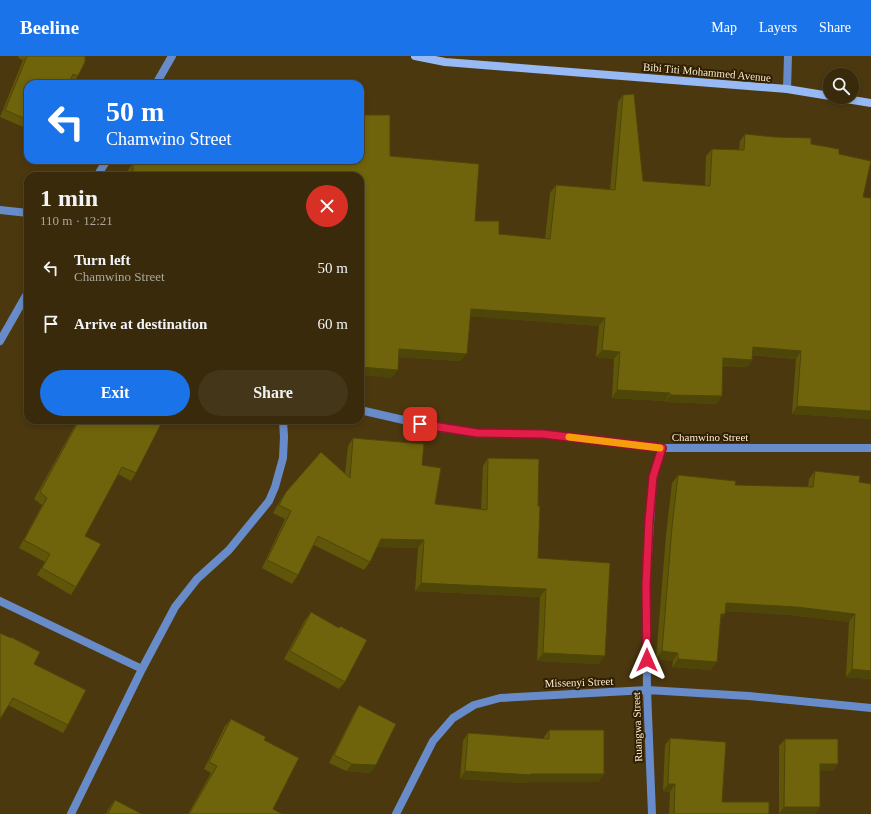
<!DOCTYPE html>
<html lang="en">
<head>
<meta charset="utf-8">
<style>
	:root { --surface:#392a0b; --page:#443619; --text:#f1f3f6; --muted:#aba79d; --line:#53462c; --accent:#1a73e8 }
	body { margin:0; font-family:"Times New Roman",serif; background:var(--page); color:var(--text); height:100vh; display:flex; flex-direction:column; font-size:15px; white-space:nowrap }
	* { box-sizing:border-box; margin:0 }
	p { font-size:13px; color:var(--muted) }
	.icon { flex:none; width:22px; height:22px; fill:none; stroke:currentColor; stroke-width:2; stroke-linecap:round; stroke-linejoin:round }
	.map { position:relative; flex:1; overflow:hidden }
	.details { position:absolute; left:24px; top:116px; width:340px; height:252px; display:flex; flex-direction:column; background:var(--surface); border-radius:12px; box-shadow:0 2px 6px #0003,0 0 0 1px var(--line) }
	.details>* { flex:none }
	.hud { position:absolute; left:24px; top:24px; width:340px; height:84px; border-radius:12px; box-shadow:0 2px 6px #0003,0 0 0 1px var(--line); background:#1a73e8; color:#fff; overflow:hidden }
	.fabs { position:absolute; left:823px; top:12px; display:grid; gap:8px }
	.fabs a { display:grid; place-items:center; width:36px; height:36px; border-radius:50%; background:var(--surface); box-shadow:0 2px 6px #0003,0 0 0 1px var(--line); font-size:20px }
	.pin { position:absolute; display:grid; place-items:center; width:34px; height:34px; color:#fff; margin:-17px; border-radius:8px; box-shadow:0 2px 6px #0006 }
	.me { position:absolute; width:44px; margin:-22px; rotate:0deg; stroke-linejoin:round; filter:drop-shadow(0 0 3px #0008) }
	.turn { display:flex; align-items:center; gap:14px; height:84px; padding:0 16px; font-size:18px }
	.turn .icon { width:52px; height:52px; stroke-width:2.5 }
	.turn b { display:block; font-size:28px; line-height:34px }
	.round { display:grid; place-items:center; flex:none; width:42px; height:42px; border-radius:21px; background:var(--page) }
	.headline { display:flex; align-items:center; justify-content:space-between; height:68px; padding:0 16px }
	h1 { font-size:24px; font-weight:800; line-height:30px }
	.cta { display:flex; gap:8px; margin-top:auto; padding:8px 16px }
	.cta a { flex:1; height:46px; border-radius:24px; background:var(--accent); color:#fff; font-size:16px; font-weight:800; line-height:46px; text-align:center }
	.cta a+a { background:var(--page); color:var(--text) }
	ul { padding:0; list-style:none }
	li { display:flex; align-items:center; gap:12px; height:56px; padding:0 16px }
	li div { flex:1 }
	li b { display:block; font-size:15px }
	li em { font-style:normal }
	header { display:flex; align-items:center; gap:24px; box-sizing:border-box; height:56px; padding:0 20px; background:var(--accent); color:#fff }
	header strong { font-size:19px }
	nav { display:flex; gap:22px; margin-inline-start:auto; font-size:14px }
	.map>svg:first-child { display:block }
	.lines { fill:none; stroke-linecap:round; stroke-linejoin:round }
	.street { stroke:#688cc9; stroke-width:8 }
	.secondary { stroke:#97b9f4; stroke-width:8 }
	.wall { fill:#5f560a }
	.shaded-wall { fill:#4e4608 }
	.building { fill:#6f640c; stroke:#4e4608 }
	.route-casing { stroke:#92132f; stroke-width:10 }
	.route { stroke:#e11d48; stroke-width:7 }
	.slow { stroke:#f59e0b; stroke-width:7 }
	.labels { text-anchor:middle; stroke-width:4; stroke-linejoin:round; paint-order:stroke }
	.street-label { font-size:11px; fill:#fdeccf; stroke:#2f1f00 }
</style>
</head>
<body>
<header>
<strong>Beeline</strong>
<nav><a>Map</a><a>Layers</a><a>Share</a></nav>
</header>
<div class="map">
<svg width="871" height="758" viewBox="0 0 871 758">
	<rect width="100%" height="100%" fill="#4c380f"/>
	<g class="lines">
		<path class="street" d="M156,28L172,0
			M787,33L788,0
			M97,120L107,104
			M0,154L28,157
			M0,285L28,236
			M360,354L434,371L477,377L543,378L662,392H871
			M0,545L142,613
			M71,758L142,613L175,551L197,523L229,494L269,445L275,431L283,402L284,381L283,364
			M396,758L433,685L453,662L474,649L500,642L647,634L749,640L871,652
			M652,758L647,634L646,530L653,421L662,392"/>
		<path class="secondary" d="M415,0L445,6L787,33L830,40
			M834,41L871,47"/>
	</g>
	<path class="wall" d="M19,0H85L78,20L73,28L70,26L28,28V73L0,61L23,4L18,2Z
		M623,39L643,125L705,130L706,100L712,93L739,94L740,85L745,78L811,88L839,98L863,141L871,363L792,358L796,303L752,299V304L747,311L723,310L717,348L665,346V345L612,342L614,303L596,301L599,270L470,260L461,305L399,301L392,322L360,120H128V114L133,107L140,106L141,104H360L390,100L475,165L499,178L545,183L550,137L556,129L610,133L618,46Z
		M78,364H152L136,417L131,425L118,418L85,480L76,531L71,539L37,519L45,506L19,492L42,449L34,443Z
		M353,382L422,409L435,448L481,453L483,410L488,402L538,450V502L599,608L537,605L540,541L415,535L418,492L377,491L370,506L364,514L314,489L298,519L292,528L262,512L285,463L273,457L280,445L286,436L345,417L348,390Z
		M815,415L859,426L871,623L846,621L849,566L791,559L725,555V558L720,564L711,614L672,611L673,605L656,603L666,479L672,427L678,419L735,429L808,431L809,423Z
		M311,556L339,572L345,626L339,633L284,603L305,564Z
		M34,608L68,669L63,677L8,649Z
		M359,649L371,717L346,715L329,707L354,657Z
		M231,663L264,684L273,753L282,758H188L211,717L204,713L225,670Z
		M549,674L604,718L598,726H527L526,727L460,723L463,685L468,677L544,683V681Z
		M670,682L722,746L769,758H669L670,736L663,735L665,689Z
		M785,683L833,715H820V751L815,758H779V690Z
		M115,744L142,758H106L109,752Z"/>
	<path class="shaded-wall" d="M253,117L287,120H250Z
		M471,253L605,262L599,270L466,260Z
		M753,291L801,295L796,303L747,298Z
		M399,293L467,298L461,305L394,301Z
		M602,294L620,296L614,303L596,301Z
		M723,302L752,304L747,311L718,309Z
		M360,311L398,314L392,322L360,319Z
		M617,334L670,337L665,345L612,342Z
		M670,339L722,340L717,348L665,346Z
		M797,350L871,355V363L792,358Z
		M381,483L424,484L418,492L375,491Z
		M421,527L546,533L540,541L415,535Z
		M726,547L797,551L855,558L849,566L791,559L720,555Z
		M721,558H725L719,566Z
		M662,595L678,597L673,605L656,603Z
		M543,597L605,600L599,608L537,605Z
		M678,603L717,606L711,614L672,611Z
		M852,613L871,615V623L846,621Z
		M352,708L376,709L371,717L346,715Z
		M820,708H838L833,715H815Z
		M465,715L531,718H604L598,726H527L526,727L460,723Z
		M668,728H675L670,736L663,735Z
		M784,751H820L815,758H779Z"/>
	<path class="building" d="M27,0H85V6L78,20L73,18L69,28H28V64L5,54Z
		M634,38L643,125L710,130L712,93L744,94L745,78L775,81L811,82V88L839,93V98L871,105L863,141L871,142V355L797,350L801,295L753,291L752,304L723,302L722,340L670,339V337L617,334L620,296L602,294L605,262L471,253L467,298L399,293L398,314L360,311V120H287L253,117L252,120H133V107L144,106L145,104H360V59H390V100L479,108L475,165H499V178L550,183L556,129L615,134L623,39Z
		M79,364H152L161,368L136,417L122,411L85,480L101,488L76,531L42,512L50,498L24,484L47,442L40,436Z
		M353,382L424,388L422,409L441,412L435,448L487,454L488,402L539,403L538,450H540L538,502L610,507L605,600L543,597L546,533L421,527L424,484L381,483L370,506L318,480L298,519L267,504L291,455L279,449L286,436L321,396L350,422Z
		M815,415L860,420L859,426L871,428V615L852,613L855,558L797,551L726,547L725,558H721L717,606L678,603V597L662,595L672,471L678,419L736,425L735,429L813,431Z
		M311,556L339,572L340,570L367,584L345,626L290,595Z
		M0,577L11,582V581L40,596L34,608L86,634L68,669L13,642L0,663Z
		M359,649L396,668L376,709L352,708L334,699Z
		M231,663L266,681L264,684L299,702L273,753L282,758H189L217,710L209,706Z
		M549,674H604V718H531V719L465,715L468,677L549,683Z
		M670,682L726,686L722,746H769V758H674L675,728H668Z
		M785,683H838V708H820V751H784Z
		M115,744L142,758H108Z"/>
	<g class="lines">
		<g class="route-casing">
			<path id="route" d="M420,368L477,377L543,378L662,392L653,421L649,465L646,530L647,604"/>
		</g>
		<use href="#route" class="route"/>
		<path class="slow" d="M569,381L660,392"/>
	</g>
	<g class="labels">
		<g class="street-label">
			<text transform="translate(707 16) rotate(5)" y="4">Bibi Titi Mohammed Avenue</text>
			<text x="710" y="385">Chamwino Street</text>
			<text transform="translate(579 626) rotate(-2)" y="4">Missenyi Street</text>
			<text transform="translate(637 671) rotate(-92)" y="4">Ruangwa Street</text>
		</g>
	</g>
</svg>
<div class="fabs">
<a><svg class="icon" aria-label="search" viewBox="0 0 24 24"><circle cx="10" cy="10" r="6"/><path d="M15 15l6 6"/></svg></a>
</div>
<div class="pin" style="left:420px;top:368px;background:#d93025"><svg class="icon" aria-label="arrive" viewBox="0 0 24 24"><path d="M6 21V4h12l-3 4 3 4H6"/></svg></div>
<svg class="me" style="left:647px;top:604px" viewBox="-20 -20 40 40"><path d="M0-17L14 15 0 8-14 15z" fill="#e11d48" stroke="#fff" stroke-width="4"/></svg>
<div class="hud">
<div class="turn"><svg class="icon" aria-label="left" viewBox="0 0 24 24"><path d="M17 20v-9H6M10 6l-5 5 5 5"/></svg><div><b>50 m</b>Chamwino Street</div></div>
</div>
<section class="details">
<div class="headline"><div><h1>1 min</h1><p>110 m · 12:21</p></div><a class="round" style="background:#d93025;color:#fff"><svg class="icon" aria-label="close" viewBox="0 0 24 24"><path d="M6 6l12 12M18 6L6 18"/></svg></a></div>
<ul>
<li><svg class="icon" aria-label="left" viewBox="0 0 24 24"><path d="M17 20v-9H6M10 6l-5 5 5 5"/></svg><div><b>Turn left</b><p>Chamwino Street</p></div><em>50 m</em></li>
<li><svg class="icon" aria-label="arrive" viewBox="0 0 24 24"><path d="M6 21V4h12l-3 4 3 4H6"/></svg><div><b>Arrive at destination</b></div><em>60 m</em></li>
</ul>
<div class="cta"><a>Exit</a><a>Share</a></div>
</section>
</div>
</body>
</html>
